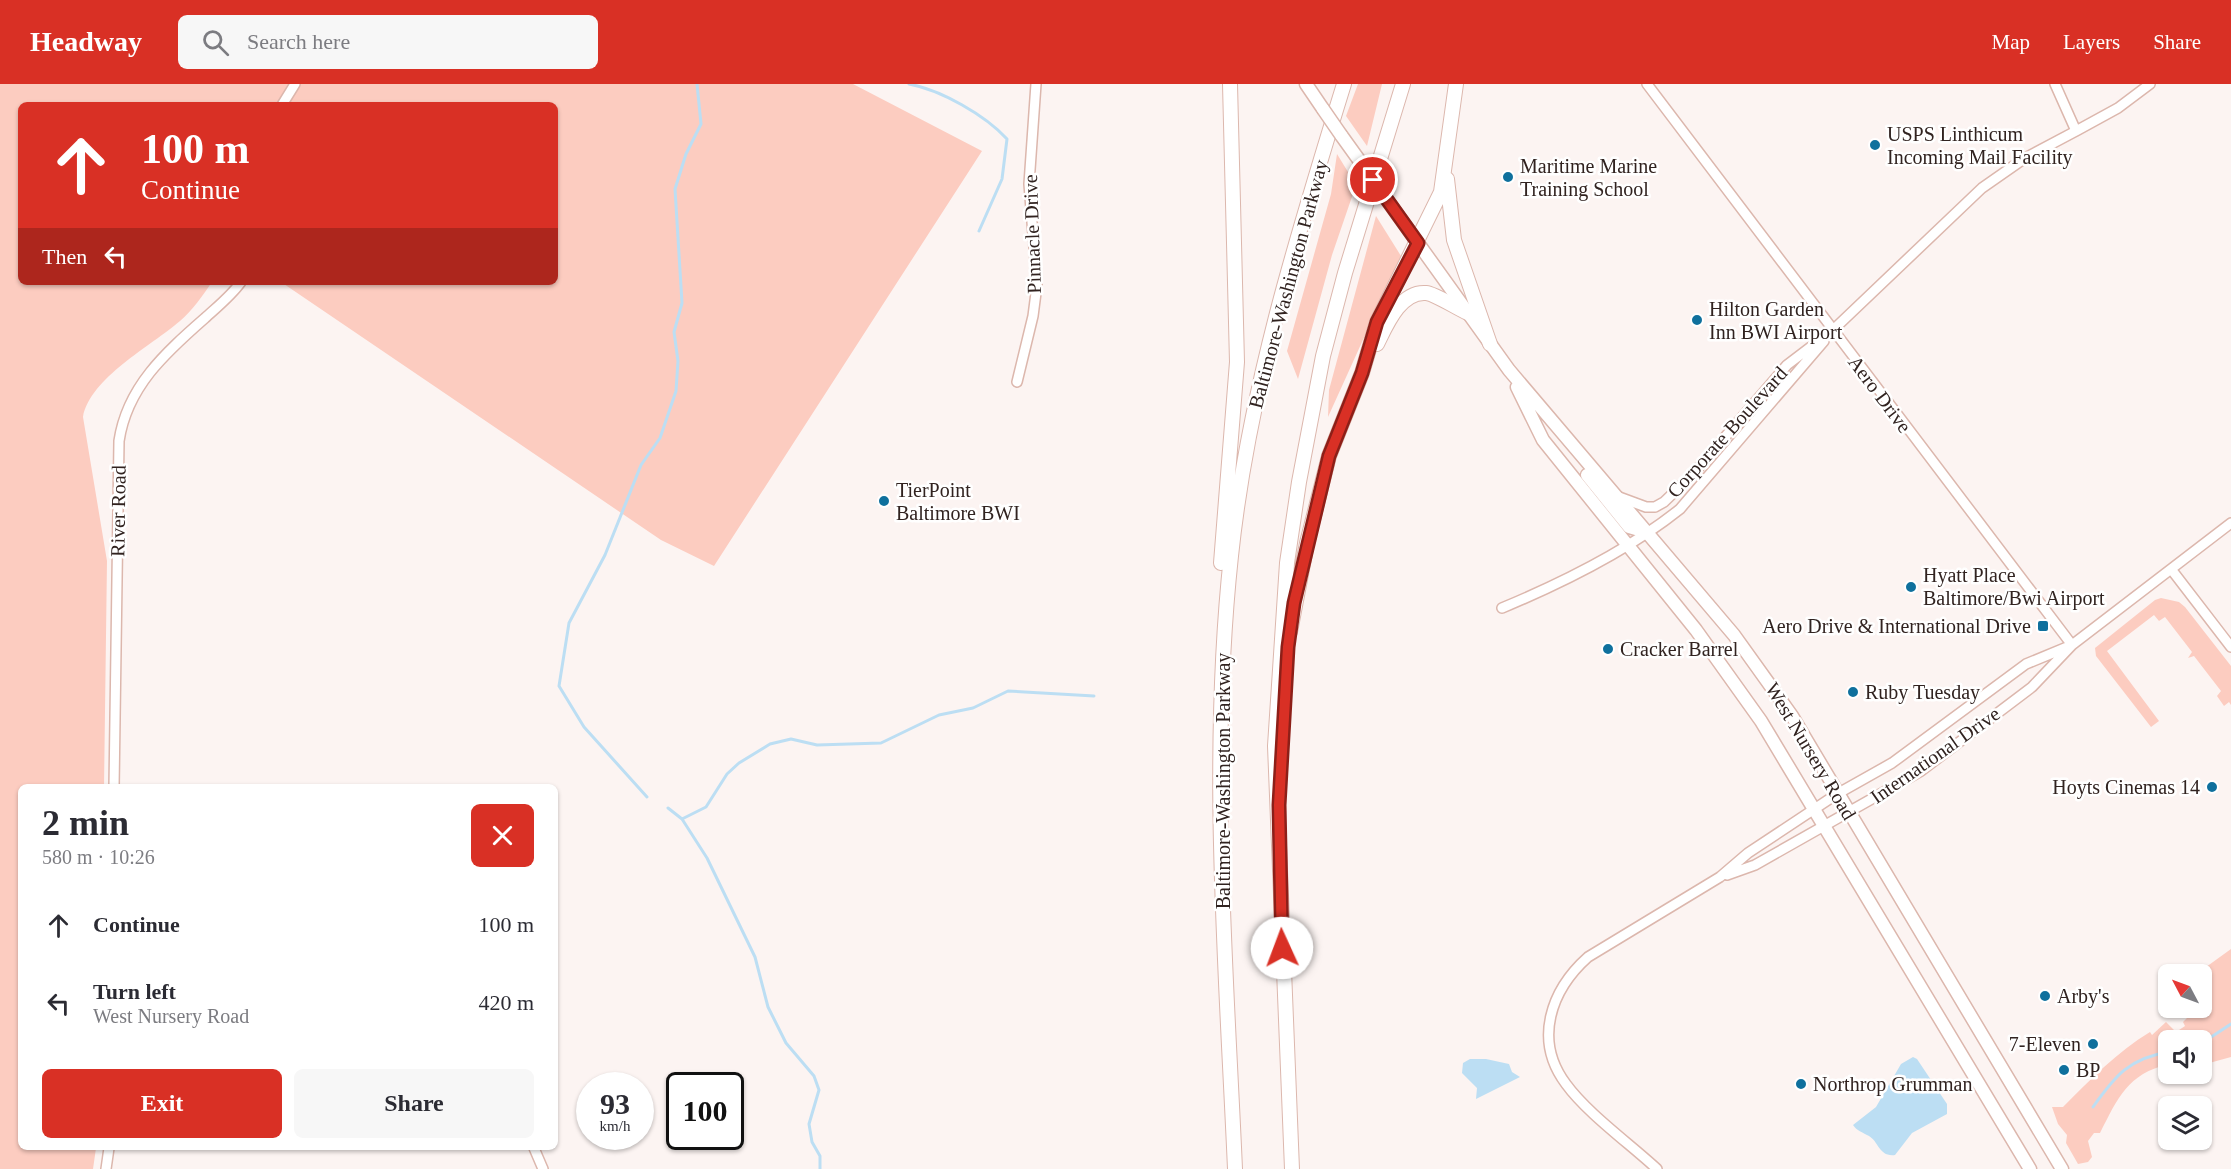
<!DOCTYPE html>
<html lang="en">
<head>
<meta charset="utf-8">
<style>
	:root { --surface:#fff; --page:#f7f7f7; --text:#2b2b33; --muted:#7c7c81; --accent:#d93025 }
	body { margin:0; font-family:Georgia,serif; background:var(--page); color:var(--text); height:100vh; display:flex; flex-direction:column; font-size:22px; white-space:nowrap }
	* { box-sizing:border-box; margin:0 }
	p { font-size:20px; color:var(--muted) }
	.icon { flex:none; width:33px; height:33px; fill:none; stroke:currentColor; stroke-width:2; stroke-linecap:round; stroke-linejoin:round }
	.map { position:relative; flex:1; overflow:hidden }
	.drawer { position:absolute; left:18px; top:700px; width:540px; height:366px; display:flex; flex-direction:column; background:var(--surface); border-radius:9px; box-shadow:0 2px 4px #0004 }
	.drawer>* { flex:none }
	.guide { position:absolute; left:18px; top:18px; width:540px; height:183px; border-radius:9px; box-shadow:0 2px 4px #0004; background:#d93025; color:#fff; overflow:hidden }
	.needle { width:39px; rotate:311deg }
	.controls { position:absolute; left:2158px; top:880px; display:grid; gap:12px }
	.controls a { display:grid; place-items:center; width:54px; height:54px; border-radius:9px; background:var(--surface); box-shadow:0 2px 4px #0004; font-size:30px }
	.speed { position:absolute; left:576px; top:988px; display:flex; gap:12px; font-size:30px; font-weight:700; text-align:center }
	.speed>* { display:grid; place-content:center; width:78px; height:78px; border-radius:50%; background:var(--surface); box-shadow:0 2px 4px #0004; line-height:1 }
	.speed small { font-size:15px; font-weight:400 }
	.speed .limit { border:3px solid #111; border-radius:9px; background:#fff; color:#111 }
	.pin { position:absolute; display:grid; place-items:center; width:51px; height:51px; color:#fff; margin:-26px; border:3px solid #fff; border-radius:50%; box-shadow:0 2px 6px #0007 }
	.me { position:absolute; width:66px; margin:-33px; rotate:358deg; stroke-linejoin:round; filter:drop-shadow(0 0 4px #0008) }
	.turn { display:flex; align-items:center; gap:21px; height:126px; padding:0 24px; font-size:27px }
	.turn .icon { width:78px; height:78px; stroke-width:2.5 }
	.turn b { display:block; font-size:42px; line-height:51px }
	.then { display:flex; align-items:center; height:57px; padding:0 24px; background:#0003; gap:12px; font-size:22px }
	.round { display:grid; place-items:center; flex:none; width:63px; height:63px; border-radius:9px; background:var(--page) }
	.headline { display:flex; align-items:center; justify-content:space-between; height:102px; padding:0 24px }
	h1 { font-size:36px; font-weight:700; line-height:45px }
	.primary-button { display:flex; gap:12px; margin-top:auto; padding:12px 24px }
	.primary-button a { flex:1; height:69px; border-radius:9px; background:var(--accent); color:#fff; font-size:24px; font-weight:700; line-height:69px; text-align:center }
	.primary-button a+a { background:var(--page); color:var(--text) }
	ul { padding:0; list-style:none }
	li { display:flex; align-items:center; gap:18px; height:78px; padding:0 24px }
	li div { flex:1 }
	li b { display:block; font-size:22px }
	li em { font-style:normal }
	header { display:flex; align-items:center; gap:36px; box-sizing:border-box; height:84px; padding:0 30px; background:var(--accent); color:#fff }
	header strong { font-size:28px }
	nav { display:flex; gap:33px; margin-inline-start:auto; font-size:21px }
	.search { width:420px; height:54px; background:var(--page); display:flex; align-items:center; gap:15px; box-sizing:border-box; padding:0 21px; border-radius:9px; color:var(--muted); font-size:22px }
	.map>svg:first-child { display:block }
	.green { fill:#fcccc0 }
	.water { fill:#bcdef3 }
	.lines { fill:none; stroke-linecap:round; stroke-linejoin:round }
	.stream { stroke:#bcdef3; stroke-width:3 }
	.minor-casing { stroke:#dcb7ad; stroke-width:12 }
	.major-casing { stroke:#dcb7ad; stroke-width:15 }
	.highway-casing { stroke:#dcb7ad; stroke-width:16 }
	.minor { stroke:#fff; stroke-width:9 }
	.major { stroke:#fff; stroke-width:12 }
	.highway { stroke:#fff; stroke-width:14 }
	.major-bridge-casing { stroke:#dcb7ad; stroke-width:15; stroke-linecap:butt }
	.major-bridge { stroke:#fff; stroke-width:12 }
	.route-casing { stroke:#8d1f18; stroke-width:15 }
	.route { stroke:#d93025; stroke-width:10 }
	.poi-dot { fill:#0f709d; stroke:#fff; stroke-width:2 }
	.labels { text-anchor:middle; stroke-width:5; stroke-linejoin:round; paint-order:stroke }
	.poi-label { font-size:20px; fill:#312320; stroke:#fff; text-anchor:start }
	.street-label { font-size:20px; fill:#312320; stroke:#fff }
</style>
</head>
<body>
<header>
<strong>Headway</strong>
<div class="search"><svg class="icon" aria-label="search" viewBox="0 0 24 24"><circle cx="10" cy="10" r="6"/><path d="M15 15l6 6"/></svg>Search here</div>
<nav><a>Map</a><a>Layers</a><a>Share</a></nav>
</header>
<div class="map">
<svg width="2231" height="1085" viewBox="0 0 2231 1085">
	<rect width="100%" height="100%" fill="#fcf4f2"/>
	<path class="green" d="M0,0H853L982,67L714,482L661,456L281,198H555V21H21V198H212C203,211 192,227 180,237C151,262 90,294 83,333L107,477L104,703L21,704V1064H96L93,1085H0Z
		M1358,0H1382L1367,62L1346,32Z
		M1337,70L1356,101L1332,171L1298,295L1287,267L1331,110Z
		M1376,132L1401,172L1328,333L1329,306Z
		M2161,514L2179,518L2185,523L2231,582V621L2229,618L2224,622L2217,612L2221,607L2194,572L2188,574L2192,568L2165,533L2159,537L2154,531L2107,567L2159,637L2151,643L2096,572L2095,564L2155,516Z
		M2231,865V973L2202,981V957H2169V980C2127,990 2118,1014 2100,1049H2094L2088,1057L2092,1073L2088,1078L2078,1080L2066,1059L2067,1051L2058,1040L2052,1023H2063C2091,995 2117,968 2150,948L2152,951L2166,938L2176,948L2185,942L2183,938L2187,934L2178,924H2202V891H2195Z"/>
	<path class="water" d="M1913,973L1917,975L1947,1020V1030L1912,1049L1895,1071C1879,1073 1879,1058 1869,1052C1862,1048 1857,1047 1853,1041L1876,1023L1901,980Z
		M1470,975H1486L1509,980L1512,988L1520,993L1476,1015L1477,1004L1462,989L1463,979Z"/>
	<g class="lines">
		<path class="stream" d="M909,0C941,6 985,31 1007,55L1002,95L979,147
			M647,713L584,643L559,602L569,539L605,471L641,381L660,354L676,307L678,277L674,248L682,219L675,105L686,70L701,40L697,0
			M668,724L682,735L707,774L755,873L768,923L786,959L814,992L819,1006L809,1040L812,1058L820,1072V1085
			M682,735L706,723L727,690L739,679L770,660L791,655L817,661L881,659L939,631L973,624L1008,607L1094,612
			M2202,959L2231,940
			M2093,1023C2115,992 2129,974 2169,968"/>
		<g class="minor-casing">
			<path id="minor" d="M1647,0L2072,561
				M2055,0L2076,47L2118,24L2150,0
				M282,21L295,0
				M1017,298L1033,232L1037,201L1029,100L1036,0
				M1619,413L1646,423H1655L1664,418L1694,389L1787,281L1833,246L1982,104L2025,74L2076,47
				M2171,485L2231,563
				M1502,524C1562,499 1630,465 1680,425L1824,257
				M114,704L119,357C127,303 165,269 205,234C217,223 231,212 241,198
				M1727,791L1755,781L1921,687L2032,603L2072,561L2231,439
				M534,1064L543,1085
				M106,1085L109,1064
				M1657,1085C1630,1060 1587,1029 1566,1000C1533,956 1551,906 1588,873L1720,793L1748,769L1837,710L1892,679L2026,580L2072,561"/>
		</g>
		<g class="major-casing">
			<path id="major" d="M1306,0L1323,25
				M1341,51L1364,83
				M1382,109L1509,286L1734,551L1792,632L2062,1085
				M1517,303L1543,356L1696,546L1761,637L2030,1085
				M1587,391L1629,443L1646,448"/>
		</g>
		<g class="highway-casing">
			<path id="highway" d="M1447,95L1454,156L1490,260
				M1377,260C1386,242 1400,207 1426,209C1436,210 1456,224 1468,229
				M1221,479L1237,278L1230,0
				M1290,548L1307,459L1329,372L1362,289L1377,238L1441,108L1456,0
				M1235,1085C1226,880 1209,677 1231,472C1248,310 1296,155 1344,0
				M1292,1085L1275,662L1287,479L1299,398L1323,272L1345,189L1403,0"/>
		</g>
		<use href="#minor" class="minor"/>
		<use href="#major" class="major"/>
		<use href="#highway" class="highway"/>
		<g class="major-bridge-casing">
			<path id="major-bridge" d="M1323,25L1341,51
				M1364,83L1382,109"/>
		</g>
		<use href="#major-bridge" class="major-bridge"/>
	</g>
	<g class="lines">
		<g class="route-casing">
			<path id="route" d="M1282,864L1279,721L1288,563L1294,519L1329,372L1362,289L1377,238L1418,159L1373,96"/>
		</g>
		<use href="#route" class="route"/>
	</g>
	<g class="poi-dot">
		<circle cx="1875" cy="61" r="6"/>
		<circle cx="1508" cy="93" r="6"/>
		<circle cx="1697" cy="236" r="6"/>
		<circle cx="884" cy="417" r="6"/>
		<circle cx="1911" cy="503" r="6"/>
		<rect x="2037" y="536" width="12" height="12" rx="3"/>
		<circle cx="1608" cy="565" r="6"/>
		<circle cx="1853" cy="608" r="6"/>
		<circle cx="2212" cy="703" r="6"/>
		<circle cx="2045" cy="912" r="6"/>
		<circle cx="2093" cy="960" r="6"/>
		<circle cx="2064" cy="986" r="6"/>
		<circle cx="1801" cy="1000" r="6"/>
	</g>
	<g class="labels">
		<g class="poi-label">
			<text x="1887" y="57">USPS Linthicum<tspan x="1887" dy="23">Incoming Mail Facility</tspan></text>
			<text x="1520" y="89">Maritime Marine<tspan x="1520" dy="23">Training School</tspan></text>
			<text x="1709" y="232">Hilton Garden<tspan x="1709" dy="23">Inn BWI Airport</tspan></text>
			<text x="896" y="413">TierPoint<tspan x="896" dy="23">Baltimore BWI</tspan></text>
			<text x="1923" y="498">Hyatt Place<tspan x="1923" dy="23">Baltimore/Bwi Airport</tspan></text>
			<text x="2031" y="549" text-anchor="end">Aero Drive &amp; International Drive</text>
			<text x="1620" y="572">Cracker Barrel</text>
			<text x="1865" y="615">Ruby Tuesday</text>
			<text x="2200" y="710" text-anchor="end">Hoyts Cinemas 14</text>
			<text x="2057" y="919">Arby's</text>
			<text x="2081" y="967" text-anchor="end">7-Eleven</text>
			<text x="2076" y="993">BP</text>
			<text x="1813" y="1007">Northrop Grumman</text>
		</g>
		<g class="street-label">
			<text transform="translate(1032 150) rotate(-92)" y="7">Pinnacle Drive</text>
			<text transform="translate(1288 200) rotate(-75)" y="7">Baltimore-Washington Parkway</text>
			<text transform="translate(1880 310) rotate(53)" y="7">Aero Drive</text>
			<text transform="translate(1727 348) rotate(-48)" y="7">Corporate Boulevard</text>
			<text transform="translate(118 427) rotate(-89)" y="7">River Road</text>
			<text transform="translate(1811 667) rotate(59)" y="7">West Nursery Road</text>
			<text transform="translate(1935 671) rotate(-35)" y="7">International Drive</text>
			<text transform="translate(1223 697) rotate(-90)" y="7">Baltimore-Washington Parkway</text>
		</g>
	</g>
</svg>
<div class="controls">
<a><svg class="needle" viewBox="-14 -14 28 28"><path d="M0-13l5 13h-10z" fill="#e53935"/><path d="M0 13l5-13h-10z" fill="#7c7c81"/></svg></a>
<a><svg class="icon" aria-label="sound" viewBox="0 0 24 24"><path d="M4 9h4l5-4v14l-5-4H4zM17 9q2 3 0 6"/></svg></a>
<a><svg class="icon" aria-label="layers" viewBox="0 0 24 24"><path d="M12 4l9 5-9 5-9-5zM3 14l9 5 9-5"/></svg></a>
</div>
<div class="speed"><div>93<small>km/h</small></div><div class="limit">100</div></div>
<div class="pin" style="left:1373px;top:96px;background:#d93025"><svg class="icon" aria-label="arrive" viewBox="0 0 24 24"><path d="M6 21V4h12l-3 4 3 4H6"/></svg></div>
<svg class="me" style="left:1282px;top:864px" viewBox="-20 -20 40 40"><circle r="19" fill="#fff"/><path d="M0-13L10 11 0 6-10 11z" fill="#d93025"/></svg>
<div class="guide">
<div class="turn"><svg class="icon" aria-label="ahead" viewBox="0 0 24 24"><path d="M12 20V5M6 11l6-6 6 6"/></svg><div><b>100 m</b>Continue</div></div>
<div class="then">Then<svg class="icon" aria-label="left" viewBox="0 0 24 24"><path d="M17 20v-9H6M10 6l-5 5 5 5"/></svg></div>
</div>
<section class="drawer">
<div class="headline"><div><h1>2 min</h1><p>580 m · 10:26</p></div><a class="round" style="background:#d93025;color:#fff"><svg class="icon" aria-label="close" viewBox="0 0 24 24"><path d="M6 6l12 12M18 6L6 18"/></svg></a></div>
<ul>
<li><svg class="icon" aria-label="ahead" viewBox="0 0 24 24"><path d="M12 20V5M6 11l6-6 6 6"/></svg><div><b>Continue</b></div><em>100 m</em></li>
<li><svg class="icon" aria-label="left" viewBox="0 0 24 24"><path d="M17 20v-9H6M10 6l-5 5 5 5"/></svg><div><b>Turn left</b><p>West Nursery Road</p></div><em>420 m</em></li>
</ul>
<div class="primary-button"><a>Exit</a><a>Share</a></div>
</section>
</div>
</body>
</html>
